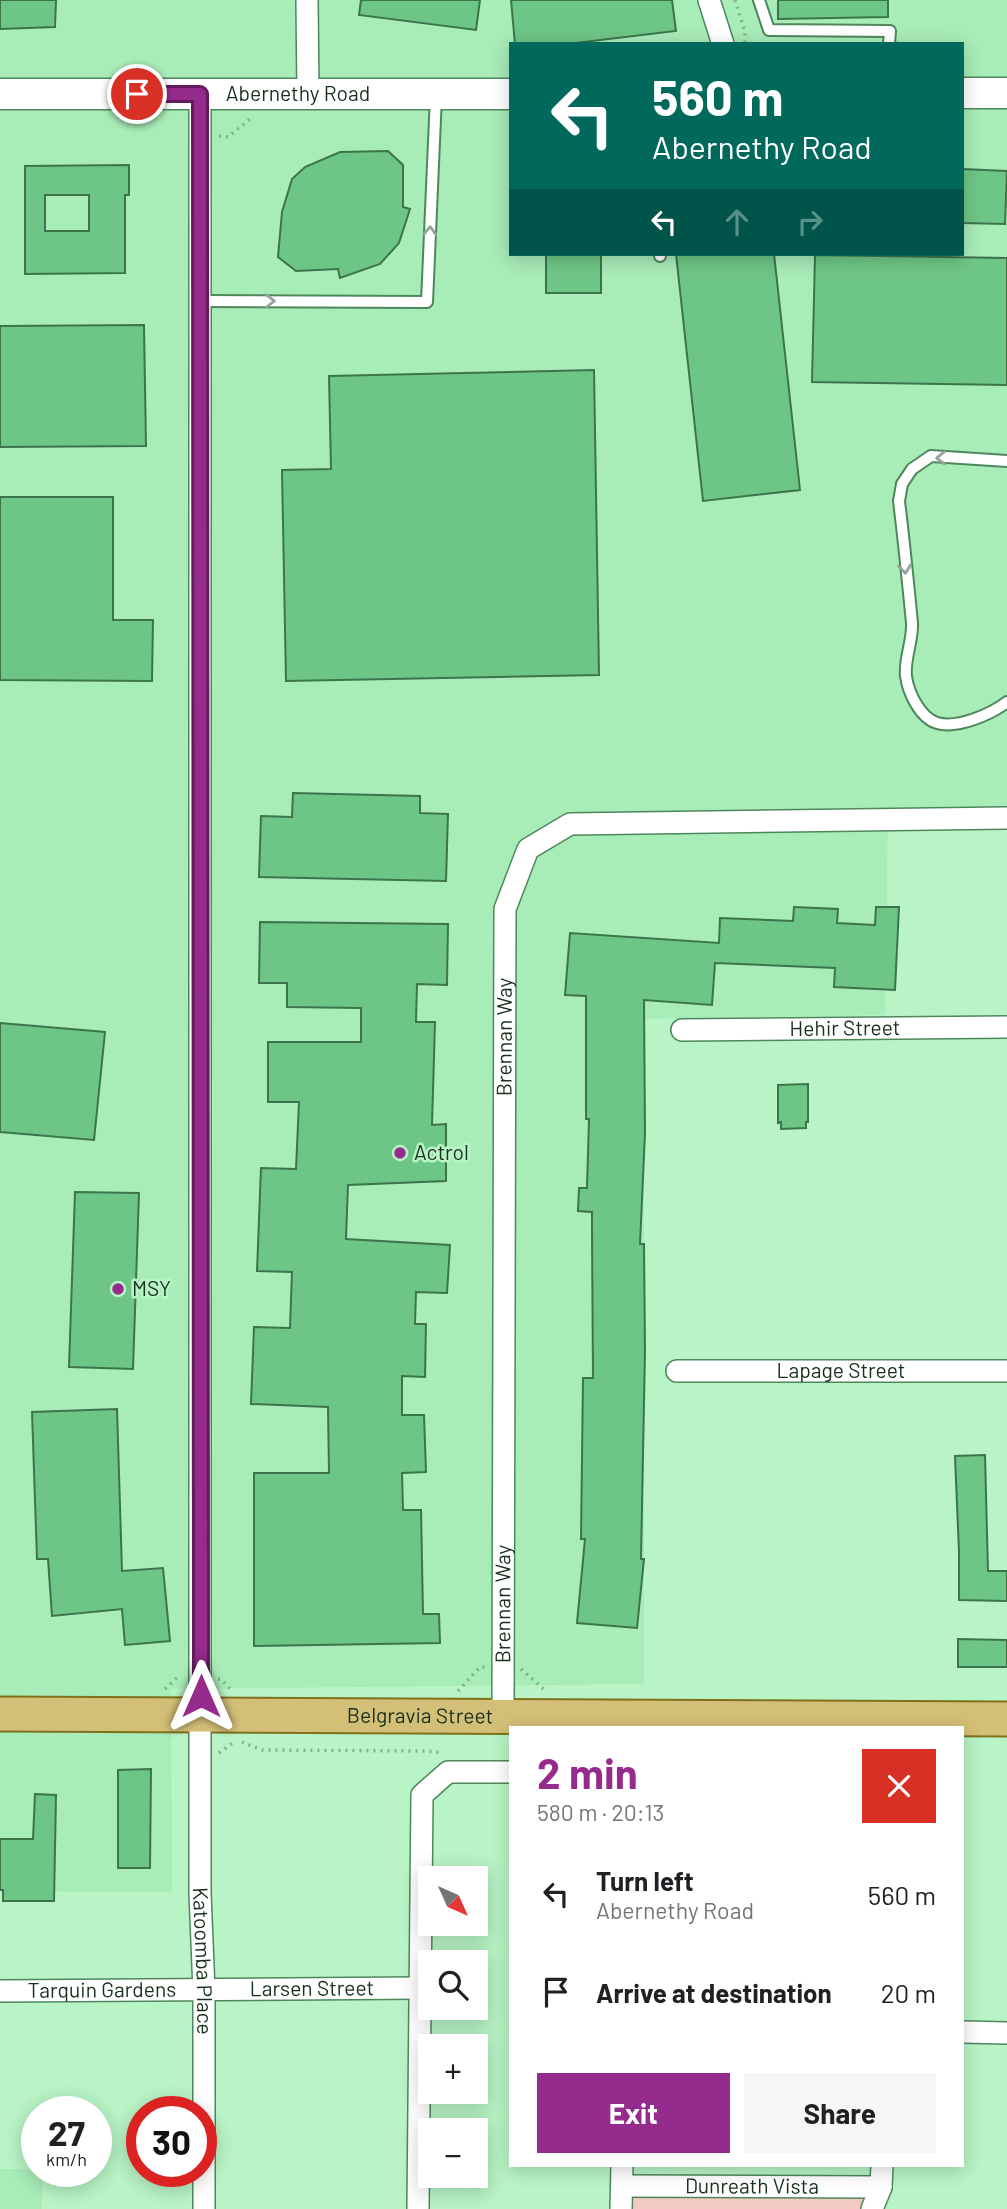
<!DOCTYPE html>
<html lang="en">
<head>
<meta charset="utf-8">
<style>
	:root { --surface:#fff; --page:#f6f6f6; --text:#202124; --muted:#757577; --accent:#962b8e }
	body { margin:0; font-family:Barlow,sans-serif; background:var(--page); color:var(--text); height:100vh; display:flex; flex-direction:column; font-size:26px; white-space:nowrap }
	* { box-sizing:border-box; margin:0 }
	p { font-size:23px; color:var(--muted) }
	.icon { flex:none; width:38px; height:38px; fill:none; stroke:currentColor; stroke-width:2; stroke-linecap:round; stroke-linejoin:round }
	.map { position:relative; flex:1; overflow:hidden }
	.details { position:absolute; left:509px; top:1726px; width:455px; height:441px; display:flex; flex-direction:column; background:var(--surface); border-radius:0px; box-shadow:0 4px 18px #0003 }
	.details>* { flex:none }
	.guide { position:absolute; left:509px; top:42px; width:455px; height:214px; border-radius:0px; box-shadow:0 4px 18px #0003; background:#00695c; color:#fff; overflow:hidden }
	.needle { width:46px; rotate:135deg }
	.controls { position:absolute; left:418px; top:1866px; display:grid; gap:14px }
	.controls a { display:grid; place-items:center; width:70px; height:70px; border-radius:0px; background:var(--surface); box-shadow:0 4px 18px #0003; font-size:35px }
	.speed { position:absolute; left:21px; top:2096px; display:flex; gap:14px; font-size:35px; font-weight:700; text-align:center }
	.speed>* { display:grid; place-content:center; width:91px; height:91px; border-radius:50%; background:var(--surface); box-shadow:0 4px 18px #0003; line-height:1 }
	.speed small { font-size:18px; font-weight:400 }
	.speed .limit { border:10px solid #d22; background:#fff; color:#111 }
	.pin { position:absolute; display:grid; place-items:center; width:60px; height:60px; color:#fff; margin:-30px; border:4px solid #fff; border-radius:50%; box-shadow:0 2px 7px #0007 }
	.me { position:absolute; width:77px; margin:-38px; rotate:0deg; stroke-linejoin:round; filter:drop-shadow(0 0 5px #0008) }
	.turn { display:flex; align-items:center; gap:24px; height:147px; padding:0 28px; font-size:32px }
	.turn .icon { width:91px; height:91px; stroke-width:2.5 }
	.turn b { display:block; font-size:49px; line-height:60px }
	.lanes { display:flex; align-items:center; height:66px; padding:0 28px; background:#0003; justify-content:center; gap:35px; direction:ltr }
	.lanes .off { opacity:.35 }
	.round { display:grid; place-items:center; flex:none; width:74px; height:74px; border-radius:0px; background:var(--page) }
	.headline { display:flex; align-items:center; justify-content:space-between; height:119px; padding:0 28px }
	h1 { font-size:42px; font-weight:700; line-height:52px; color:var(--accent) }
	.primary-button { display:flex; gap:14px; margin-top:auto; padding:14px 28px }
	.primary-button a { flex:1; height:80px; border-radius:0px; background:var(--accent); color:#fff; font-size:28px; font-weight:700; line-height:80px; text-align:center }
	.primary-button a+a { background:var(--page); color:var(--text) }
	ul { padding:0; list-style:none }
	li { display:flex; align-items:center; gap:21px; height:98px; padding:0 28px }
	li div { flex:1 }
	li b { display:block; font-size:26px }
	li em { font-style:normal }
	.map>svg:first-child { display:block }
	.built { fill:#a8ecb8; fill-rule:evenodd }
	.green { fill:#f3cac1 }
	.building { fill:#6ec686; stroke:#3c744c; stroke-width:2; fill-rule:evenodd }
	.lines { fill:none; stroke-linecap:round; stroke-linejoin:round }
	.lane-casing { stroke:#4e875d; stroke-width:14 }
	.street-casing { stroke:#4e875d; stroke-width:24 }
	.secondary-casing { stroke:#4e875d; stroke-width:33 }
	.primary-casing { stroke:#7f711d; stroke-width:37 }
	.path { stroke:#82b28d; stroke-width:3.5; stroke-dasharray:2 5; stroke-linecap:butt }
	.lane { stroke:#fff; stroke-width:10 }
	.street { stroke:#fff; stroke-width:21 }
	.secondary { stroke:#fff; stroke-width:30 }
	.primary { stroke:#d3bf77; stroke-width:33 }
	.oneway { stroke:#97a29a }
	.route-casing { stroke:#621c5c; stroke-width:18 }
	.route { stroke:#962b8e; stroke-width:12 }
	.poi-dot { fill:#962b8e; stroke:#b8f4c5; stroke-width:2.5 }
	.labels { text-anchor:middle; stroke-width:5; stroke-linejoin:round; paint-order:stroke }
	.street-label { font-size:21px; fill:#18301e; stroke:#b8f4c5 }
	.poi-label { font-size:21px; fill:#18301e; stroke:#b8f4c5; text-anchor:start }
</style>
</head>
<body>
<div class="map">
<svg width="1007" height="2209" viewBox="0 0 1007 2209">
	<rect width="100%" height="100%" fill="#b8f4c5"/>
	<path class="built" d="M0,0H1007V808H888L885,1015L644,1019V1684L171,1689L172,1892L0,1891ZM511,44H962V254H511Z
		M0,2169H37V2172H42V2209H0Z"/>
	<path class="green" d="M622,2186L881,2187L872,2209H621Z"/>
	<path class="building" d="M0,0H56L55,27L0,29Z
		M361,0H480L476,30L359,15Z
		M511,0H672L676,31L567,44H515Z
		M778,0H888V17L778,19Z
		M388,151L403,165V207L410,209L399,243L380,264L340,278L338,269L296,271L278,257L282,212L292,179L305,167L340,152Z
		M129,165V195H125V273L25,274V166ZM45,195H89V231H45Z
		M962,169L1007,171L1005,224L962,223Z
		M546,254H601V293H546Z
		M676,254H774L800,490L703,501Z
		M815,255L1007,258V385L812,382Z
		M144,325L146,446L0,447V326Z
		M594,370L599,675L286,681L282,470L331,469L329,376Z
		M0,497H113V620H153L152,681L0,680Z
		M293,793L420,796V813L448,814L446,881L259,877L261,816L292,817Z
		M794,907L838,909L837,923L875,925L876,907H899L895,990L834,987L835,968L715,963L712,1005L644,1000L645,1133L640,1244H644L645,1351L641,1559H644L637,1628L577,1623L585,1539H581L583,1378H593L592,1232V1212L578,1211L579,1188H587L589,1119H586V996L565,995L570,933L719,943L720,918L793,921Z
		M260,922L448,924L447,985L417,984L416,1022H435L432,1125L446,1124V1181L348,1185L346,1239L450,1245L447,1293L416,1292L415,1324H426L425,1377L402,1376V1415H424L426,1472L402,1473L403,1510H421L423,1614H439L440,1643L254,1646V1473H329L328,1407L251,1404L254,1327L290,1328L292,1272L257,1271L261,1168L296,1169L299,1102H268V1042H361V1008L287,1007V983H259Z
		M0,1023L105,1032L94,1140L0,1132Z
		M808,1084V1122H806V1128L781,1129V1122L778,1123V1085Z
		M75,1192L139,1193L133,1369L69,1367Z
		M117,1409L122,1571L163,1568L170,1641L125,1645L122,1609L52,1616L48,1559H37L32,1412Z
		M985,1455L988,1571H1007V1601L959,1600V1552L955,1456Z
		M958,1639L1007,1640V1667H958Z
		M151,1769L150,1868H118V1770Z
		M35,1794L56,1795L54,1901H3V1890H0V1839H33Z"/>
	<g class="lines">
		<g class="lane-casing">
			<path id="lane" d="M759,0L769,30L890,31L889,44
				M660,254V256
				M202,301L427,302L436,96
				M1007,461L931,456L912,469L902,484L899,501C904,541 908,582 912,623C913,641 904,659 906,676C908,692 920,718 937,723C958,729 991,714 1007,702"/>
		</g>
		<g class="street-casing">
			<g id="street">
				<path d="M307,0L308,94"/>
				<path d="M709,0L723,44"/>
				<path id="s1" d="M200,94V1893L204,1991V2209"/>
				<path id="s2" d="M682,1030L1007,1027"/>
				<path id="s3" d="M677,1371H1007"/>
				<path id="s4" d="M503,1716L505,909L528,849L570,824L1007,818"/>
				<path id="s5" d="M0,1991L420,1988"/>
				<path d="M962,2032L1007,2033"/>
				<path id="s6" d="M622,2186L881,2187"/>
				<path d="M418,2209L422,1795L448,1772H511"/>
				<path d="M621,2209L622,2165"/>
				<path d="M872,2209L881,2187L882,2165"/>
			</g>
		</g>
		<g class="secondary-casing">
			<g id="secondary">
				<path d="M962,93H1007"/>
				<path id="s7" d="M0,94H511"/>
			</g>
		</g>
		<g class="primary-casing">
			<g id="primary">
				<path id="s8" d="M0,1714L1007,1719"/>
			</g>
		</g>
		<path class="path" d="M735,0L745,32V44
			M219,136L228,137L250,119
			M521,1669L547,1692
			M218,1679H221L230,1689
			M165,1689L180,1675
			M458,1691L480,1667H486
			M242,1742L262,1750L428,1751L443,1753
			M219,1753L235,1741"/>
		<use href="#lane" class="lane"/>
		<use href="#street" class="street"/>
		<use href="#secondary" class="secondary"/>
		<use href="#primary" class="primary"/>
	</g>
	<defs><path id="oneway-chevron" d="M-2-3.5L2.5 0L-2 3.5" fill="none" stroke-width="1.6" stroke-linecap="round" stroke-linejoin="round" transform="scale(1.75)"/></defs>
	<g class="oneway">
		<use href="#oneway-chevron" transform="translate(430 231) rotate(-88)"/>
		<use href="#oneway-chevron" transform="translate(270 301)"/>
		<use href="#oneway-chevron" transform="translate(941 458) rotate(178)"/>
		<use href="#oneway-chevron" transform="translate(905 569) rotate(83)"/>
	</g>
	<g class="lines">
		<g class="route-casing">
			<path id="route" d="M137,94H200L201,1696"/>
		</g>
		<use href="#route" class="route"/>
	</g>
	<g class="poi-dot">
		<circle cx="400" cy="1153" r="7"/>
		<circle cx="118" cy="1289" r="7"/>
	</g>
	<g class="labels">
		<g class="street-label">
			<text dy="7" stroke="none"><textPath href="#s7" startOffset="298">Abernethy Road</textPath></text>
			<text dy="7" stroke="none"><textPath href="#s2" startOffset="163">Hehir Street</textPath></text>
			<text dy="7" stroke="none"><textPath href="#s4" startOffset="679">Brennan Way</textPath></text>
			<text dy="7" stroke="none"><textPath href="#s3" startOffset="164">Lapage Street</textPath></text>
			<text dy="7" stroke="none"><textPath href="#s4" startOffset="112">Brennan Way</textPath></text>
			<text dy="7" stroke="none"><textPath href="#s8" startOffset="420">Belgravia Street</textPath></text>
			<text dy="7" stroke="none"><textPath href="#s1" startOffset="1867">Katoomba Place</textPath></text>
			<text dy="7" stroke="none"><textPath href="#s5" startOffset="312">Larsen Street</textPath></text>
			<text dy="7" stroke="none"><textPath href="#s5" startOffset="102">Tarquin Gardens</textPath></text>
			<text dy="7" stroke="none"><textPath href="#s6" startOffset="130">Dunreath Vista</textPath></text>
		</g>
		<g class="poi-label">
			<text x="414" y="1160">Actrol</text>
			<text x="132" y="1296">MSY</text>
		</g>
	</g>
</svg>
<div class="controls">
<a><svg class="needle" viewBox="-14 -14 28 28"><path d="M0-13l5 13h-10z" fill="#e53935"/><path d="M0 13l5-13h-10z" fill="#757577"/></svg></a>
<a><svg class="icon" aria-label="search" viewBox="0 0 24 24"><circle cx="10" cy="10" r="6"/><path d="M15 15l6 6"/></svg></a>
<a>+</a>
<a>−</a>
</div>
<div class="speed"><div>27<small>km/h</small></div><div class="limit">30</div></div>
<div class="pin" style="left:137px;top:94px;background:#d93025"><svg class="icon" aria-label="arrive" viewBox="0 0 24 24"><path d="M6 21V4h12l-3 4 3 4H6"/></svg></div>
<svg class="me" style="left:201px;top:1696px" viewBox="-20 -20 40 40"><path d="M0-17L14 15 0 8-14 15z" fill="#962b8e" stroke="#fff" stroke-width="4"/></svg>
<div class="guide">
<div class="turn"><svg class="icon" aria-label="left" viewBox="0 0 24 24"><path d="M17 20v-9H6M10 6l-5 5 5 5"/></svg><div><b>560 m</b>Abernethy Road</div></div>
<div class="lanes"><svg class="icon" aria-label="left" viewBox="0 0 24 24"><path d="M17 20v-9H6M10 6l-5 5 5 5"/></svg><svg class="icon off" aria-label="ahead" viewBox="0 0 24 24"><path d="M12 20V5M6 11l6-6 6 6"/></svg><svg class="icon off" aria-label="right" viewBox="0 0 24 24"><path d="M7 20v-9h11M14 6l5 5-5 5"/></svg></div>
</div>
<section class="details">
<div class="headline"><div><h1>2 min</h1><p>580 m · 20:13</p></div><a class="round" style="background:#d93025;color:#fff"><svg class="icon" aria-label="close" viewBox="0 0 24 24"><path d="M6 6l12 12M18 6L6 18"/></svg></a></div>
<ul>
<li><svg class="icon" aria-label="left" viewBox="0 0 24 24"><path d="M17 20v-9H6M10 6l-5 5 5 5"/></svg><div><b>Turn left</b><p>Abernethy Road</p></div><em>560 m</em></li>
<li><svg class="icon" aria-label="arrive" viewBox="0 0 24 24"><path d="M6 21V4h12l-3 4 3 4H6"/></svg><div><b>Arrive at destination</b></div><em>20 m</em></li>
</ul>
<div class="primary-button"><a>Exit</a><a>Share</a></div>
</section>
</div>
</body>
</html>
